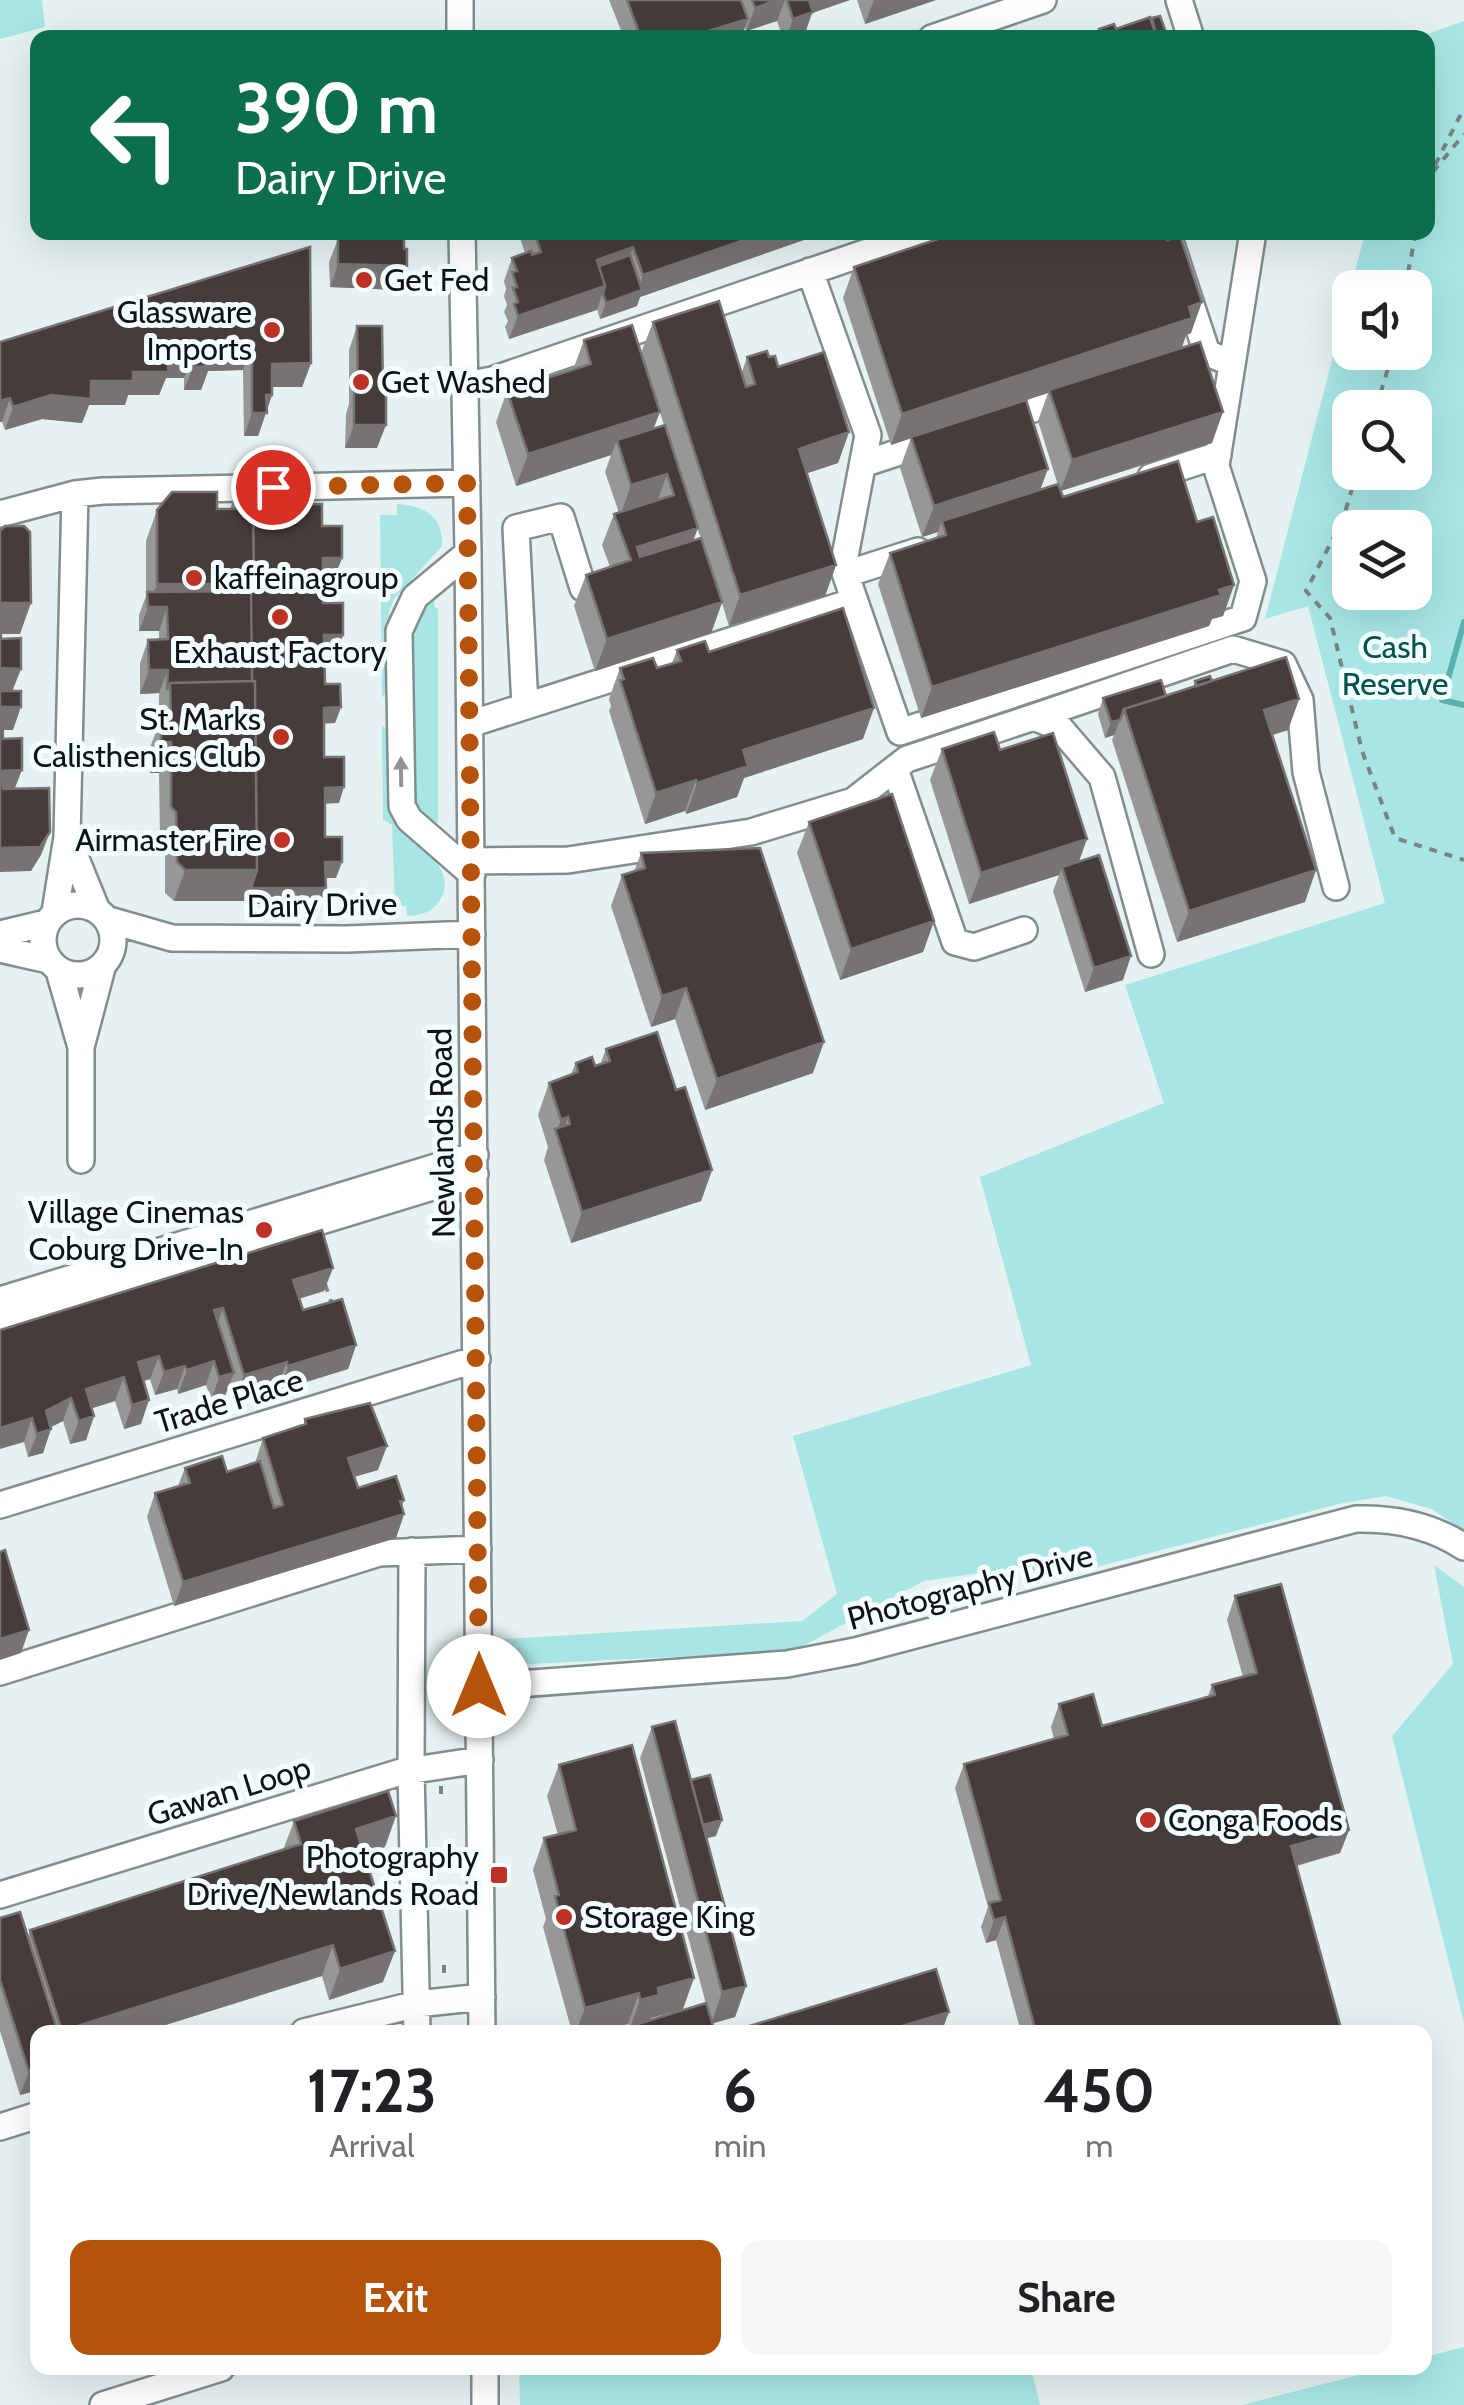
<!DOCTYPE html>
<html lang="en">
<head>
<meta charset="utf-8">
<style>
	:root { --surface:#fff; --page:#f6f6f6; --text:#202124; --muted:#757577; --accent:#b45309 }
	body { margin:0; font-family:Cabin,sans-serif; background:var(--page); color:var(--text); height:100vh; display:flex; flex-direction:column; font-size:38px; white-space:nowrap }
	* { box-sizing:border-box; margin:0 }
	p { font-size:32px; color:var(--muted) }
	.icon { flex:none; width:55px; height:55px; fill:none; stroke:currentColor; stroke-width:2; stroke-linecap:round; stroke-linejoin:round }
	.map { position:relative; flex:1; overflow:hidden }
	.sheet { position:absolute; left:30px; top:2025px; width:1402px; height:350px; display:flex; flex-direction:column; background:var(--surface); border-radius:20px; box-shadow:0 10px 40px #0002 }
	.sheet>* { flex:none }
	.hud { position:absolute; left:30px; top:30px; width:1405px; height:210px; border-radius:20px; box-shadow:0 10px 40px #0002; background:#0b6e4f; color:#fff; overflow:hidden }
	.tools { position:absolute; left:1332px; top:270px; display:grid; gap:20px }
	.tools a { display:grid; place-items:center; width:100px; height:100px; border-radius:20px; background:var(--surface); box-shadow:0 10px 40px #0002; font-size:50px }
	.pin { position:absolute; display:grid; place-items:center; width:85px; height:85px; color:#fff; margin:-42px; border:5px solid #fff; border-radius:50%; box-shadow:0 2px 10px #0007 }
	.me { position:absolute; width:110px; margin:-55px; rotate:0deg; stroke-linejoin:round; filter:drop-shadow(0 0 8px #0008) }
	.turn { display:flex; align-items:center; gap:35px; height:210px; padding:0 40px; font-size:45px }
	.turn .icon { width:130px; height:130px; stroke-width:2.5 }
	.turn b { display:block; font-size:70px; line-height:85px }
	.eta { display:flex; justify-content:space-evenly; align-items:center; height:170px; text-align:center }
	.eta b { font-size:60px; font-weight:700; line-height:70px }
	.primary-button { display:flex; gap:20px; margin-top:auto; padding:20px 40px }
	.primary-button a { flex:1; height:115px; border-radius:20px; background:var(--accent); color:#fff; font-size:40px; font-weight:700; line-height:115px; text-align:center }
	.primary-button a+a { background:var(--page); color:var(--text) }
	.map>svg:first-child { display:block }
	.green { fill:#a7e6e4; fill-rule:evenodd }
	.lines { fill:none; stroke-linecap:round; stroke-linejoin:round }
	.stream { stroke:#5ab0ad; stroke-width:6 }
	.minor-casing { stroke:#828d8d; stroke-width:30 }
	.path { stroke:#7b8383; stroke-width:4; stroke-dasharray:8 8; stroke-linecap:butt }
	.minor { stroke:#fff; stroke-width:25 }
	.wall { fill:#969796; fill-rule:evenodd }
	.shaded-wall { fill:#767372 }
	.building { fill:#463c3b; stroke:#767372; stroke-width:2.5 }
	.oneway { fill:#939595 }
	.route { stroke:#b45309; stroke-width:18; stroke-dasharray:0 32.4 }
	.poi-dot { fill:#be3125; stroke:#f4fefe; stroke-width:4 }
	.labels { text-anchor:middle; stroke-width:10; stroke-linejoin:round; paint-order:stroke }
	.poi-label { font-size:32px; fill:#0f1313; stroke:#f4fefe; text-anchor:start }
	.park-label { font-size:32px; fill:#015251; stroke:#f4fefe }
	.street-label { font-size:32px; fill:#0f1313; stroke:#f4fefe }
</style>
</head>
<body>
<div class="map">
<svg width="1464" height="2405" viewBox="0 0 1464 2405">
	<rect width="100%" height="100%" fill="#e5f2f1"/>
	<path class="green" d="M0,0H42L45,27L0,39Z
		M1464,21V1531L1432,1509L1386,1496L1343,1503L1096,1567L979,1573L924,1581L794,1651L531,1664L513,1658L505,1650L504,1639L802,1621L837,1594L793,1436L1031,1365L980,1177L1164,1103L1125,985L1385,903L1308,606L1265,619L1350,291V352H1415V288L1351,287L1365,233L1428,232V38L1418,37ZM1350,408H1415V472H1350ZM1350,528H1415V592H1350Z
		M397,504C425,506 443,516 442,546L394,599L389,612L388,689L382,698L380,515H397Z
		M434,597L435,608L438,609V823L423,815L416,802L413,624L418,610Z
		M382,725L389,732C389,756 384,788 392,810C402,840 462,864 440,900C433,912 420,916 407,916L406,906H395L392,825L383,820Z
		M1434,1565L1464,1587V2023L1392,1736L1453,1664Z
		M1464,2347V2405H1242L1386,2368H1425V2357Z
		M519,2368H1031L1040,2405H520Z"/>
	<g class="lines">
		<path class="stream" d="M1464,622L1442,700L1464,705"/>
		<g class="minor-casing">
			<path id="minor" d="M460,0V38
				M1179,0L1191,38
				M932,38L1043,0
				M462,232L468,553L482,2032
				M1167,232L1207,353L1232,363
				M810,271L868,435L843,567L900,732L1243,618L1253,581L1216,466L1253,232
				M465,385L492,380L926,232
				M998,420L1074,396
				M863,464L936,440
				M1151,477L1218,455
				M0,514L75,494L103,491L467,483
				M468,553L415,597L399,631L402,806L409,819L472,874
				M846,574L918,551
				M525,706L516,528L561,517L583,588
				M1034,717L1233,649L1283,664L1300,700L1306,772L1336,887
				M470,724L855,601
				M895,769L955,942L974,947L1024,930
				M67,837L96,908
				M472,861L568,860L751,832L853,801L907,759L1034,717L1060,728L1102,777L1151,954
				M43 940a35 35 0 1 1 70 0a35 35 0 1 1-70 0Z
				M55,912L67,837L75,494
				M109,920L172,938L347,939L472,934
				M0,934L46,923
				M0,949L48,960
				M59,971L81,1047
				M81,1160V1047L102,968
				M0,1300L475,1155
				M0,1319L475,1174
				M0,1505L477,1359
				M412,1551L411,1770L417,2032
				M0,1672L379,1553L478,1549
				M479,1687L787,1664L855,1651L1356,1519C1395,1518 1431,1525 1464,1547
				M0,1895L401,1772L480,1760
				M304,2032L417,2004L482,1997
				M0,2127L38,2115
				M485,2368V2405
				M103,2405L221,2368"/>
		</g>
		<path class="path" d="M1433,172L1464,134
			M1428,179L1464,108
			M1405,288L1416,232
			M1376,408L1393,352
			M1357,472L1343,519L1306,591L1330,618L1362,751L1395,838L1464,860
			M325,1284L332,1304
			M441,1786V1798
			M444,1965V1981"/>
		<use href="#minor" class="minor"/>
	</g>
	<path class="wall" d="M609,0H850L812,13L804,36L799,38H783L777,21L746,31L745,27L741,38H624Z
		M857,0H936L865,24Z
		M518,232H827L640,297L637,306L600,319L597,309L509,339L505,327L508,321L504,312L507,305L504,296L506,289L504,281L512,258L525,253Z
		M338,239L404,249L407,266L399,290L330,287L329,262Z
		M310,247L311,363L302,387H272V395L258,436H244L243,370L208,371L201,390H184V378H166L159,395H128L125,405H89L82,423L42,419L5,430L2,422H0V342Z
		M854,267L1191,333L1186,335L1182,348L1212,443L1061,491L1063,497L1197,522L1234,585L1223,616L1212,619L1209,626L921,718L878,584L890,553L936,538L938,532L922,537L900,468L911,438L891,445L843,298ZM1048,393L1038,421L1058,485L1041,489L1026,400Z
		M653,322L742,372L747,357H769L849,432L838,463L807,473L836,565L825,596L729,626L722,603L711,633L595,671L574,606L586,575L610,567L602,545L614,514L619,513L605,472L611,455L516,486L496,422L507,391L573,370L584,340L654,429L664,425L641,353ZM697,528L701,538L693,540Z
		M357,326L377,448H345L346,414L349,404V350Z
		M237,489L253,505L322,526L342,558L336,573H323V603L343,635L338,650L324,651L325,684L341,707L335,723H324V757L339,803H325V837L336,878H326V888L320,904H245V901H174L165,893V843L160,838L159,773H150L149,750L159,724V693L140,694V663L148,640L159,639V631H139V615L146,596V541L157,510L230,509Z
		M677,650L709,652L863,739L744,778L737,797L686,814L685,811L645,824L609,711L611,706L609,699L620,668H657L672,663Z
		M1195,681H1212L1299,699L1288,730L1272,735L1305,902L1177,942L1112,740L1114,735L1105,738L1098,714L1103,698L1166,696L1193,687Z
		M942,749L1000,750L1078,862L1123,980L1085,992L1053,891L1059,875L969,904L930,780Z
		M809,822L934,921L923,952L840,980L797,853Z
		M641,853L813,1073L705,1110L675,1019L651,1027L611,906L622,875L634,872Z
		M606,1049L676,1090L712,1170L701,1201L571,1243L544,1160L548,1147L538,1115L549,1083L571,1074L576,1063L595,1066L600,1065Z
		M324,1291L299,1299L303,1310L356,1345L348,1369L280,1390L278,1385L235,1398L230,1382L225,1396L211,1401L206,1385L178,1394L177,1389L155,1395L150,1379L143,1381L141,1424L124,1429L115,1401L92,1408L94,1416L86,1440L70,1444L63,1421L51,1427L43,1453L28,1457L24,1442L0,1330Z
		M305,1419L378,1470L354,1477L358,1488L402,1506L404,1514L396,1538L174,1606L147,1517L155,1493L178,1486L185,1468L227,1472L255,1463L263,1438L303,1425Z
		M1235,1596L1349,1830L1340,1853L1297,1866L1342,2032H1021L996,1940L986,1943L981,1927L988,1907L955,1788L964,1764L1054,1739L1051,1727L1059,1704L1102,1726L1208,1696L1212,1685L1243,1677L1227,1620Z
		M652,1727L691,1780L716,1836L706,1838L746,1986L735,2017L712,2023L713,2026L711,2032H612L628,2027V2024L597,2032H572L543,1927L546,1919L533,1870L544,1838L558,1835L547,1796L559,1765L683,2009L651,2018L650,2021L706,2004L640,1758Z
		M294,1821L385,1847L364,1854L383,1982L329,2000L322,1976L143,2032H38V2090L20,2095L0,2031V1918L28,1937L30,1930L283,1850Z"/>
	<path class="shaded-wall" d="M777,0H785L777,21L746,31L755,8Z
		M805,0H850L812,13L804,36L786,38L793,19Z
		M874,0H936L865,24Z
		M748,19L741,38H685Z
		M767,232H827L640,297L637,306L600,319L606,303L637,292L643,275Z
		M633,247L625,271L598,280L597,260Z
		M338,264L407,266L399,290L330,287Z
		M605,286L597,310L509,339L518,316Z
		M1202,302L1191,333L1186,335L1181,349L1049,390L1048,393L891,445L902,414Z
		M209,347H252L243,370L208,371L201,390H184L193,367Z
		M168,355H193L184,378H166L159,395H128L125,405H89L82,423L42,419L5,430L13,407L91,381L133,372Z
		M311,363L302,387H263L272,364Z
		M266,395H272L258,436H244L252,413Z
		M10,398L2,422H0V401Z
		M660,412L648,443L617,440L611,455L516,486L528,454Z
		M1223,412L1212,443L1060,491L1072,460Z
		M354,425H386L377,448H345Z
		M849,432L838,463L787,480L799,449Z
		M1048,469L1036,501L942,521L938,532L922,537L934,506Z
		M667,474L656,505L620,516L631,485Z
		M698,528L686,559L626,578L637,547Z
		M323,558H342L336,573H317Z
		M836,565L825,596L729,626L740,595Z
		M157,584H254L242,615L167,607L159,631H139Z
		M1234,585L1223,616L1212,619L1209,626L921,718L932,687Z
		M722,602L711,633L595,671L607,639Z
		M0,603H31L20,634H0Z
		M324,635H343L338,650L318,651Z
		M1,668L21,669L12,692H0Z
		M149,670H168L159,693L140,694Z
		M1299,699L1288,730L1253,741L1264,710Z
		M2,707H21L13,730H0Z
		M341,707L335,723L318,724L324,708Z
		M874,708L863,739L744,778L737,797L686,814L697,783L743,750Z
		M1120,720L1114,735L1105,738L1111,722Z
		M161,742H171L159,773H150Z
		M22,770L13,793L0,794L2,771Z
		M696,780L685,811L645,824L656,793Z
		M344,787L339,803L320,804L325,788Z
		M50,832L41,855L31,871L0,872V848Z
		M1087,839L1076,870L1062,867L1059,875L969,904L981,873Z
		M325,862H342L336,878H320Z
		M185,870H257L245,901H174Z
		M1316,870L1305,902L1177,942L1189,911Z
		M251,888H326L320,904H245Z
		M934,921L923,952L840,980L851,949Z
		M1131,956L1123,980L1085,992L1094,968Z
		M686,988L675,1019L651,1027L662,996Z
		M824,1042L813,1073L705,1110L717,1079Z
		M568,1117L559,1141L556,1132L561,1120Z
		M712,1170L701,1201L571,1243L582,1212Z
		M333,1268L324,1291L284,1303L293,1280Z
		M223,1308L215,1331L214,1310Z
		M356,1345L348,1369L280,1390L288,1366Z
		M159,1356L150,1379L129,1386L138,1362Z
		M214,1361L206,1385L178,1394L187,1370Z
		M287,1362L278,1385L235,1398L244,1375Z
		M185,1366L177,1389L155,1395L164,1372Z
		M234,1373L225,1396L211,1401L219,1377Z
		M124,1377L115,1401L77,1413L86,1389Z
		M71,1398L63,1421L39,1433L51,1429L43,1453L28,1457L46,1411Z
		M149,1400L141,1424L124,1429L132,1405Z
		M94,1416L86,1440L70,1444L79,1421Z
		M32,1418L24,1442L0,1449V1428Z
		M387,1446L378,1470L339,1481L348,1458Z
		M404,1500L398,1516L404,1514L396,1538L174,1606L183,1582Z
		M29,1630L21,1653L0,1660V1639Z
		M396,1816L385,1847L344,1860L356,1829Z
		M722,1820L716,1836L692,1842L698,1826Z
		M1349,1830L1340,1853L1283,1869L1291,1846Z
		M1005,1917L996,1940L986,1943L994,1920Z
		M333,1945L322,1976L143,2032H62V2031Z
		M395,1951L383,1982L329,2000L340,1969Z
		M694,1978L683,2009L651,2018L648,2026L629,2031L640,2000L658,1988Z
		M746,1986L735,2017L711,2024L722,1992Z
		M639,1993L628,2024L597,2032H576L585,2008Z
		M949,2012L943,2028L928,2032H882Z
		M713,2026L711,2032H693Z
		M38,2069V2090L20,2095L29,2072Z"/>
	<path class="building" d="M627,0H741L748,19L685,38H641Z
		M752,0H777L755,8Z
		M787,0H809L813,12L793,19Z
		M1160,16L1168,38H1157L1152,18Z
		M1150,17L1157,38H1091L1101,34L1099,29L1114,24L1116,29Z
		M534,232H767L643,275L633,247L597,260L605,286L518,316L514,304L518,302L513,288L517,287L512,272L517,271L512,258L531,251L532,255L541,252Z
		M959,232H1165L1167,240L1180,236L1202,302L1189,307L1192,318L902,414L854,267Z
		M404,235V249H407V266L338,264V239L347,236Z
		M310,247L311,363L272,364V395H266L267,413H252V347H209L210,366L193,367V355H168V372H133V381H91V399L51,395L13,407L10,398L0,401V342Z
		M630,255L642,290L606,303L603,294L605,286L599,266Z
		M719,301L746,387L755,384L747,357L767,351L769,357L775,356L778,367L824,352L849,432L799,449L836,565L740,595L653,322Z
		M632,325L660,412L528,454L507,391L591,364L584,340Z
		M357,326H382L383,390H386V425H354V390H358Z
		M1200,342L1223,412L1072,460L1049,390Z
		M1026,400L1048,469L934,506L911,437Z
		M665,425L698,528L637,547L640,557L701,538L722,602L607,639L586,575L631,560L614,514L674,495L667,474L631,485L617,440Z
		M1178,461L1197,522L1213,517L1234,585L1219,590L1221,595L932,687L890,553L946,535L942,521L1058,484L1063,497Z
		M237,489L253,490L254,584H157V510L172,492H217V509H238Z
		M322,504V526H342V558H323V603H343V635H324L325,684H340L341,707L324,708V757H344V787L325,788V837H342V862H325L326,888H251L257,870L255,681H252L251,591L254,584L253,505Z
		M5,526H24L30,532L31,603H0V531Z
		M251,591L252,681L170,683L167,690L168,670H149L148,640L168,639L167,607H148L147,592Z
		M843,608L874,708L743,750L748,766L697,783L696,780L656,793L620,680L624,679L620,668L653,658L657,668L681,661L677,650L705,641L709,652Z
		M0,610L1,639L21,638V669L1,668V691H21V707H2L3,739L22,738V770L2,771L3,789L49,788L50,832L40,847L0,848Z
		M1286,657L1299,699L1264,710L1316,870L1189,911L1124,709Z
		M1210,676L1212,681L1197,686L1195,681Z
		M1161,680L1166,696L1124,709L1120,720L1111,722L1103,698Z
		M255,681L257,870H185L177,862L176,812L171,807V742H161V719H171L170,683Z
		M994,732L1000,750L1053,733L1087,839L981,873L942,749Z
		M892,794L934,921L851,949L809,822Z
		M760,848L824,1042L717,1079L686,988L662,996L622,875L645,868L641,853Z
		M1099,855L1131,956L1094,968L1062,867Z
		M657,1032L676,1090L685,1087L712,1170L582,1212L555,1129L570,1124L568,1117L561,1120L549,1083L578,1072L576,1063L592,1057L595,1066L610,1061L606,1049Z
		M322,1230L333,1268L293,1280L303,1310L342,1299L356,1345L288,1366L287,1362L244,1375L223,1308L214,1310L234,1373L219,1377L214,1361L187,1370L185,1366L164,1372L159,1356L138,1362L149,1400L132,1405L124,1377L86,1389L94,1416L79,1421L71,1398L46,1411L51,1429L37,1434L32,1418L0,1428V1330Z
		M370,1403L387,1446L348,1458L358,1488L396,1476L404,1500L400,1501L404,1514L183,1582L155,1493L190,1483L185,1468L222,1456L227,1472L260,1461L274,1508L283,1505L263,1438L306,1424L305,1419Z
		M5,1550L29,1630L0,1639V1552Z
		M1281,1584L1349,1830L1291,1846L1342,2032H1036L1005,1917L994,1920L989,1903L1001,1900L964,1764L1068,1735L1059,1704L1093,1694L1102,1726L1215,1695L1212,1685L1257,1673L1235,1596Z
		M675,1721L746,1986L722,1992L652,1727Z
		M632,1745L694,1978L658,1988L659,1995L640,2000L639,1993L585,2008L555,1896L559,1895L544,1838L576,1830L559,1765Z
		M710,1775L722,1820L703,1825L691,1780Z
		M388,1791L396,1816L356,1829L395,1951L340,1969L333,1945L62,2031L30,1930L301,1844L294,1821Z
		M20,1912L58,2032H38V2069L29,2072L0,1980V1918Z
		M936,1969L949,2012L882,2032H730Z
		M706,2003L713,2026L693,2032H612Z"/>
	<defs><path id="oneway-solid" d="M-6-.8H1V-3.2L6.5 0L1 3.2V.8H-6Z" transform="scale(2.5)"/></defs>
	<use class="oneway" href="#oneway-solid" transform="translate(401 772) rotate(-91)"/>
	<g class="lines">
		<path class="route" d="M273,487L467,483L479,1686"/>
	</g>
	<g class="poi-dot">
		<circle cx="364" cy="280" r="10"/>
		<circle cx="272" cy="330" r="10"/>
		<circle cx="361" cy="382" r="10"/>
		<circle cx="194" cy="578" r="10"/>
		<circle cx="280" cy="617" r="10"/>
		<circle cx="281" cy="737" r="10"/>
		<circle cx="282" cy="840" r="10"/>
		<circle cx="264" cy="1230" r="10"/>
		<circle cx="1148" cy="1820" r="10"/>
		<rect x="489" y="1865" width="20" height="20" rx="5"/>
		<circle cx="564" cy="1917" r="10"/>
	</g>
	<g class="labels">
		<g class="poi-label">
			<text x="384" y="291">Get Fed</text>
			<text x="252" y="323" text-anchor="end">Glassware<tspan x="252" dy="37">Imports</tspan></text>
			<text x="381" y="393">Get Washed</text>
			<text x="214" y="589">kaffeinagroup</text>
			<text x="280" y="663" text-anchor="middle">Exhaust Factory</text>
			<text x="261" y="730" text-anchor="end">St. Marks<tspan x="261" dy="37">Calisthenics Club</tspan></text>
			<text x="262" y="851" text-anchor="end">Airmaster Fire</text>
			<text x="244" y="1223" text-anchor="end">Village Cinemas<tspan x="244" dy="37">Coburg Drive-In</tspan></text>
			<text x="1168" y="1831">Conga Foods</text>
			<text x="479" y="1868" text-anchor="end">Photography<tspan x="479" dy="37">Drive/Newlands Road</tspan></text>
			<text x="584" y="1928">Storage King</text>
		</g>
		<g class="park-label">
			<text x="1395" y="658">Cash<tspan x="1395" dy="37">Reserve</tspan></text>
		</g>
		<g class="street-label">
			<text transform="translate(322 905) rotate(-1)" y="11">Dairy Drive</text>
			<text transform="translate(442 1133) rotate(-91)" y="11">Newlands Road</text>
			<text transform="translate(229 1401) rotate(-17)" y="11">Trade Place</text>
			<text transform="translate(970 1587) rotate(-15)" y="11">Photography Drive</text>
			<text transform="translate(229 1791) rotate(-17)" y="11">Gawan Loop</text>
		</g>
	</g>
</svg>
<div class="tools">
<a><svg class="icon" aria-label="sound" viewBox="0 0 24 24"><path d="M4 9h4l5-4v14l-5-4H4zM17 9q2 3 0 6"/></svg></a>
<a><svg class="icon" aria-label="search" viewBox="0 0 24 24"><circle cx="10" cy="10" r="6"/><path d="M15 15l6 6"/></svg></a>
<a><svg class="icon" aria-label="layers" viewBox="0 0 24 24"><path d="M12 4l9 5-9 5-9-5zM3 14l9 5 9-5"/></svg></a>
</div>
<div class="pin" style="left:273px;top:487px;background:#d93025"><svg class="icon" aria-label="arrive" viewBox="0 0 24 24"><path d="M6 21V4h12l-3 4 3 4H6"/></svg></div>
<svg class="me" style="left:479px;top:1686px" viewBox="-20 -20 40 40"><circle r="19" fill="#fff"/><path d="M0-13L10 11 0 6-10 11z" fill="#b45309"/></svg>
<div class="hud">
<div class="turn"><svg class="icon" aria-label="left" viewBox="0 0 24 24"><path d="M17 20v-9H6M10 6l-5 5 5 5"/></svg><div><b>390 m</b>Dairy Drive</div></div>
</div>
<section class="sheet">
<div class="eta">
<div><b>17:23</b><p>Arrival</p></div>
<div><b>6</b><p>min</p></div>
<div><b>450</b><p>m</p></div>
</div>
<div class="primary-button"><a>Exit</a><a>Share</a></div>
</section>
</div>
</body>
</html>
